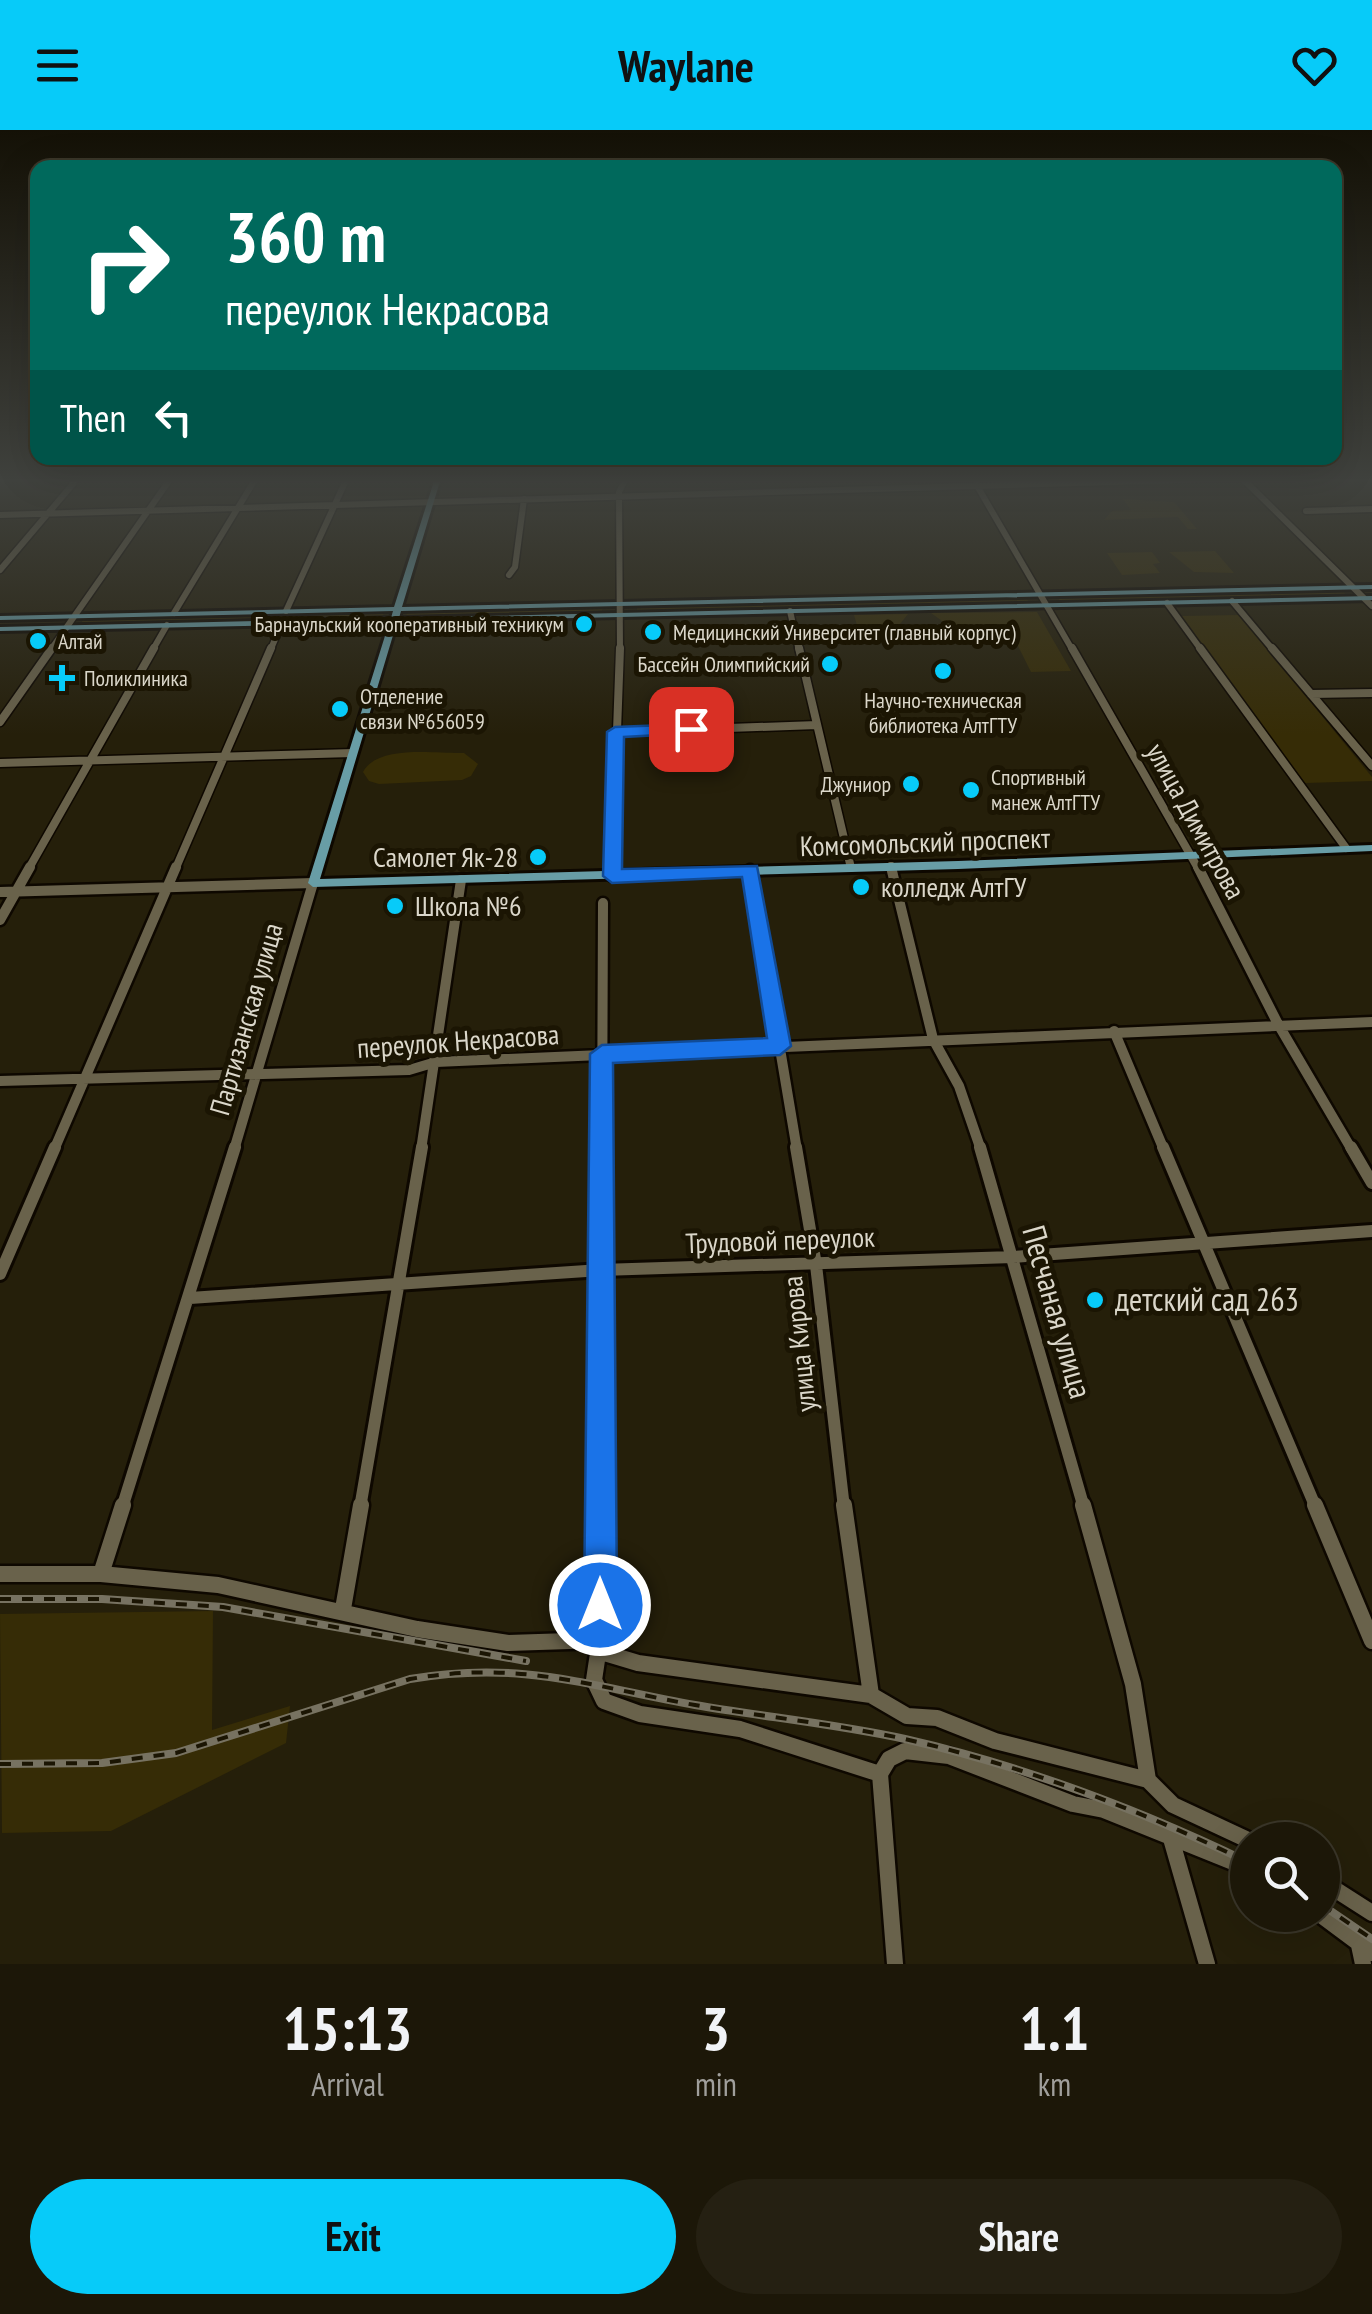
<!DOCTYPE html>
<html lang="en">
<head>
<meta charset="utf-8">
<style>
	:root { --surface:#1c1708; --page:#252012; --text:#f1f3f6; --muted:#a09f9c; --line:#3a3629; --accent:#07cbf9 }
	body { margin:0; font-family:"PT Sans Narrow",sans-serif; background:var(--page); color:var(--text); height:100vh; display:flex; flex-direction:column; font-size:38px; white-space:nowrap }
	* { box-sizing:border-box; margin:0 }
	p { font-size:32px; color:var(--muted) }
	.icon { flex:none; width:55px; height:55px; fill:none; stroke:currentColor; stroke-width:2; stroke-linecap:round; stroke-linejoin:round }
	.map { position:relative; height:1834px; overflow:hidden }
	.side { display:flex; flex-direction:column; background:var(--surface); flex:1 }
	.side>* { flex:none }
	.hud { position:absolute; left:30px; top:30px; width:1312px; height:305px; border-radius:20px; box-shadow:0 10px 40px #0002,0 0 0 2px var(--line); background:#00695c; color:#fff; overflow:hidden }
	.tools { position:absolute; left:1230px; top:1692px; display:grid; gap:20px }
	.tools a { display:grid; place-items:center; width:110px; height:110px; border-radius:50%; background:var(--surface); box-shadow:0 10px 40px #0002,0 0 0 2px var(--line); font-size:50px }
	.pin { position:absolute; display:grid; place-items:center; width:85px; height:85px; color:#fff; margin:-42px; border-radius:20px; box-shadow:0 5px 15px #0006 }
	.me { position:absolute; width:110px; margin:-55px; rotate:0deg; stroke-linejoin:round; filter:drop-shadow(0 0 8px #0008) }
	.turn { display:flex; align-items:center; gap:35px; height:210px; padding:0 30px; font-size:45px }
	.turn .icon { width:130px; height:130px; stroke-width:2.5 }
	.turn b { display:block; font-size:70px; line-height:85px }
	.then { display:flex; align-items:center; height:95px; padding:0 30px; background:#0003; gap:20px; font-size:38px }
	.eta { display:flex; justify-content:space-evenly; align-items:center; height:170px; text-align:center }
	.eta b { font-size:60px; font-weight:600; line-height:70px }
	.action { display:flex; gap:20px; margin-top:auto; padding:20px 30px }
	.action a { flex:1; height:115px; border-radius:60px; background:var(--accent); color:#111; font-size:40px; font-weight:600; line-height:115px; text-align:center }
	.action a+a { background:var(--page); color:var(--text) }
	header { display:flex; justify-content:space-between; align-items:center; height:130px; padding:0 30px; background:var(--accent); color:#111; font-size:45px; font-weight:600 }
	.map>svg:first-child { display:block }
	.green { fill:#362c06 }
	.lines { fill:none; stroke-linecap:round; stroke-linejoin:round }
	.minor-far4-casing { stroke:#0e0800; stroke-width:9 }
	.minor-far3-casing { stroke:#0e0800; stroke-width:11 }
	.minor-far2-casing { stroke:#0e0800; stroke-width:15 }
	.minor-far1-casing { stroke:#0e0800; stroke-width:18 }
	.minor-casing { stroke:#0e0800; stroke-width:21 }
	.major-casing { stroke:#0e0800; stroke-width:6 }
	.minor-far4 { stroke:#69624b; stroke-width:6 }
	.minor-far3 { stroke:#69624b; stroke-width:8 }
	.minor-far2 { stroke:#69624b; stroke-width:10 }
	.minor-far1 { stroke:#69624b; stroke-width:12 }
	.minor { stroke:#69624b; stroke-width:16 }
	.major { fill:#689da6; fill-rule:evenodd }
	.rail-casing { stroke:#777261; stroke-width:8 }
	.rail { stroke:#1b1503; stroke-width:4; stroke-dasharray:11; stroke-linecap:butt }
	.route { fill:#1a73e8; stroke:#114b97; stroke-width:2.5 }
	.poi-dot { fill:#07cbf9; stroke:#1b1503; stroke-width:4 }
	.labels { text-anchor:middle; stroke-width:10; stroke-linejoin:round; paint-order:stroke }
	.far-poi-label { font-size:22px; fill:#dbd7ca; stroke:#1b1503; text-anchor:start }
	.street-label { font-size:28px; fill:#dbd7ca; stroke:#1b1503 }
	.poi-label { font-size:28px; fill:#dbd7ca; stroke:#1b1503; text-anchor:start }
	.near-poi-label { font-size:32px; fill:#dbd7ca; stroke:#1b1503; text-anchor:start }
	.near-street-label { font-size:32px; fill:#dbd7ca; stroke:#1b1503 }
</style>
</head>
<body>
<header><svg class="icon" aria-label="menu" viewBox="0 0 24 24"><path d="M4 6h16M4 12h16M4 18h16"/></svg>Waylane<svg class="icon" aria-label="heart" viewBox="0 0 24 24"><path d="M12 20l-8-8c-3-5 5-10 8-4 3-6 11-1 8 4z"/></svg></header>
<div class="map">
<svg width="1372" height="1834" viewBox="0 0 1372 1834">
	<rect width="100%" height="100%" fill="#251f0a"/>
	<path class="green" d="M1123,369L1174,372L1197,399H1188L1178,387L1104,390L1112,381L1131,380Z
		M1215,421L1234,443L1194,442L1169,422Z
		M1152,422L1160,433L1153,434L1160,443L1122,445L1107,423Z
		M1342,460L1347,466L1061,473L1058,467Z
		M1026,467L1029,473L637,482V475Z
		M602,476V483L406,486L408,480Z
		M385,480L382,488L80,495L85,487Z
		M1037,482L1071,541L1031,542L1015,510L941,511L939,504L949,496L931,483Z
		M908,484L900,494L903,499L918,505L921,513H845L847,500L858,499L854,485Z
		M1239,485L1372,647V651L1305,653L1181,486Z
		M464,623L478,634L471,646L462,650L379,654L369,651L363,642C378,614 436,624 464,623Z
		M213,1481L212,1600L290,1576L286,1613L111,1701L2,1703L0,1484Z"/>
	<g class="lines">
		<g class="minor-far4-casing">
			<path id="minor-far4" d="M1242,348L1372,476
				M976,354L1073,521
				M1306,381L1372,379
				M0,385L1244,348
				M0,440L78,348
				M509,445L515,437L524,369
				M1232,471L1274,521
				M1167,473L1202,521
				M286,481L347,348
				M790,481L799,521
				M174,483L256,348
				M50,521L171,348
				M152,521L167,495
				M270,521L282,493
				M620,521L619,362L626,348"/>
		</g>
		<g class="minor-far3-casing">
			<path id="minor-far3" d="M799,518L851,738
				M1072,518L1199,740
				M1200,518L1346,718
				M1272,518L1372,636
				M1311,564L1372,563
				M0,592L52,518
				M615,602L817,595
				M0,633L353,623
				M891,736L892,740
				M28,740L154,518
				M175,740L271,518
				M612,740L620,518"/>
		</g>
		<g class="minor-far2-casing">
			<path id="minor-far2" d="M891,737L933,909L959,956L981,1020
				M1198,737L1278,894L1352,1020
				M750,740L797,1020
				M612,746V737
				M0,762L313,753L234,1020
				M0,790L30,737
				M1114,901L1164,1020
				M0,951L409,940L436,932L1372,892
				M54,1020L176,737
				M421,1020L461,750
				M602,1020L603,773"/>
		</g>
		<g class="minor-far1-casing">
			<path id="minor-far1" d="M796,1017L816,1135L844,1378
				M980,1017L1084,1378
				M1163,1017L1316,1378
				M1351,1017L1372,1053
				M0,1144L55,1017
				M190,1168L601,1140L1013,1127L1372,1101
				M122,1378L235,1017
				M360,1378L422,1017
				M601,1378L602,1017"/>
		</g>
		<g class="minor-casing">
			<path id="minor" d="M601,1375L600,1510L594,1550L604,1571L640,1584L740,1599L880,1644
				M844,1375L871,1565
				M1083,1375L1133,1554L1148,1650
				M1315,1375L1372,1511
				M0,1444H101L218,1455L417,1499L508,1513L600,1510
				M101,1444L123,1375
				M343,1479L361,1375
				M598,1521L638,1533L871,1565L907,1586L937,1588L995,1611L1148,1650L1173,1675L1248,1710
				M880,1644L889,1629L905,1621L949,1626L1073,1674L1104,1680L1248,1738
				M880,1644L895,1834
				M1170,1705L1207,1834
				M1322,1751L1372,1783
				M1321,1785L1372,1823
				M1359,1815L1363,1834"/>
		</g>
		<g class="major-casing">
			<path id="major" d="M435,348H441L402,477L1372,455V459L401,481L399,488L1372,466V470L397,492L320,749L958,731L1372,715V721L958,739L313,757L308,753L389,493L0,501V497L391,488L393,481L0,490V486L394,477Z"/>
		</g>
		<use href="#minor-far4" class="minor-far4"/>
		<use href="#minor-far3" class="minor-far3"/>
		<use href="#minor-far2" class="minor-far2"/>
		<use href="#minor-far1" class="minor-far1"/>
		<use href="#minor" class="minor"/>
		<use href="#major" class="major"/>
		<g class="rail-casing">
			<path id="rail" d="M0,1469H102L223,1477L526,1531
				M0,1634L102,1633L176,1623L410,1549C522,1530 588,1556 695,1575C765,1587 836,1594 905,1609C1024,1636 1138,1679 1248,1732
				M1322,1775L1372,1809"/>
		</g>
		<use href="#rail" class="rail"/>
	</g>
	<linearGradient id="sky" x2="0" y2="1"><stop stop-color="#141106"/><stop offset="0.58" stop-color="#40423e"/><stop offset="1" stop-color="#40423e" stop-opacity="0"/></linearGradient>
	<rect width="1372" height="605" fill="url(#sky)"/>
	<path class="route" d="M691,594L700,599L697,603L624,607L622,739L757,736L791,916L780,925L613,933L617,1475L612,1487L600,1492L589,1487L584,1475L590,924L602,915L767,908L742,747L612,753L603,746L607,602L615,597Z"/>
	<g class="poi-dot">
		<circle cx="584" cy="494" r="10"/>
		<circle cx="653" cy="502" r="10"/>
		<circle cx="38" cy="511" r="10"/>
		<circle cx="830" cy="534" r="10"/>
		<circle cx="943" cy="541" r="10"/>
		<path d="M57 533h10v10h10v10h-10v10h-10v-10h-10v-10h10z"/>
		<circle cx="340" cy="579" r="10"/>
		<circle cx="911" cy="654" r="10"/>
		<circle cx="971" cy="660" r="10"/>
		<circle cx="538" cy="727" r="10"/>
		<circle cx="861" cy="757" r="10"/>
		<circle cx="395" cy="776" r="10"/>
		<circle cx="1095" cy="1170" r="10"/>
	</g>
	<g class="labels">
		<g class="far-poi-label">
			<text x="564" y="502" text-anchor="end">Барнаульский кооперативный техникум</text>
			<text x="673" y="510">Медицинский Университет (главный корпус)</text>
			<text x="58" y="519">Алтай</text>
			<text x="810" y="542" text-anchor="end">Бассейн Олимпийский</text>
			<text x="84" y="556">Поликлиника</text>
			<text x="360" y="574">Отделение<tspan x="360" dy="25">связи №656059</tspan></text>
			<text x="943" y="578" text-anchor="middle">Научно-техническая<tspan x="943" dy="25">библиотека АлтГТУ</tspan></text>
			<text x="991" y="655">Спортивный<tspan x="991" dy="25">манеж АлтГТУ</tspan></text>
			<text x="891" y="662" text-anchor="end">Джуниор</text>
		</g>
		<g class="street-label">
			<text transform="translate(1196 691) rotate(61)" y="10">улица Димитрова</text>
			<text transform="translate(925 712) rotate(-2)" y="10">Комсомольский проспект</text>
			<text transform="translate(246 889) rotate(-74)" y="10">Партизанская улица</text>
			<text transform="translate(458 911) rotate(-4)" y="10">переулок Некрасова</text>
			<text transform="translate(780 1110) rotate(-2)" y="10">Трудовой переулок</text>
			<text transform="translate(799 1214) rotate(-96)" y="10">улица Кирова</text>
		</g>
		<g class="poi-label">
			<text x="518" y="737" text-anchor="end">Самолет Як-28</text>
			<text x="881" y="767">колледж АлтГУ</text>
			<text x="415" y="786">Школа №6</text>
		</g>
		<g class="near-poi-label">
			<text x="1115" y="1181">детский сад 263</text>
		</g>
		<g class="near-street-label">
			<text transform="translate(1057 1182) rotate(74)" y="11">Песчаная улица</text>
		</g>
	</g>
</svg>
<div class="tools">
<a><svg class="icon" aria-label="search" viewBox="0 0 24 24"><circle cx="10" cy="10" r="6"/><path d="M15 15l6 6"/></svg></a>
</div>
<div class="pin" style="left:691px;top:599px;background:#d93025"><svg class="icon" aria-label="arrive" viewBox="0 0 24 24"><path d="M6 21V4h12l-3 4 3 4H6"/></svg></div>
<svg class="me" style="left:600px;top:1475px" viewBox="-20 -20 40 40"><circle r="17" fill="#1a73e8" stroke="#fff" stroke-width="3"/><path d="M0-11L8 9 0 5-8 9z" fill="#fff"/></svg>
<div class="hud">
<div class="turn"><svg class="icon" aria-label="right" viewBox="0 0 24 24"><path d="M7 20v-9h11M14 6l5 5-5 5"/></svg><div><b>360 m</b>переулок Некрасова</div></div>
<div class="then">Then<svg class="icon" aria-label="left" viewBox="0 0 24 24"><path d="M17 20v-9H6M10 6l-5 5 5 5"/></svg></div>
</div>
</div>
<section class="side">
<div class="eta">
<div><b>15:13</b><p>Arrival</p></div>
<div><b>3</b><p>min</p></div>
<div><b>1.1</b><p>km</p></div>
</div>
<div class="action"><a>Exit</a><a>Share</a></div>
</section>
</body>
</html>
